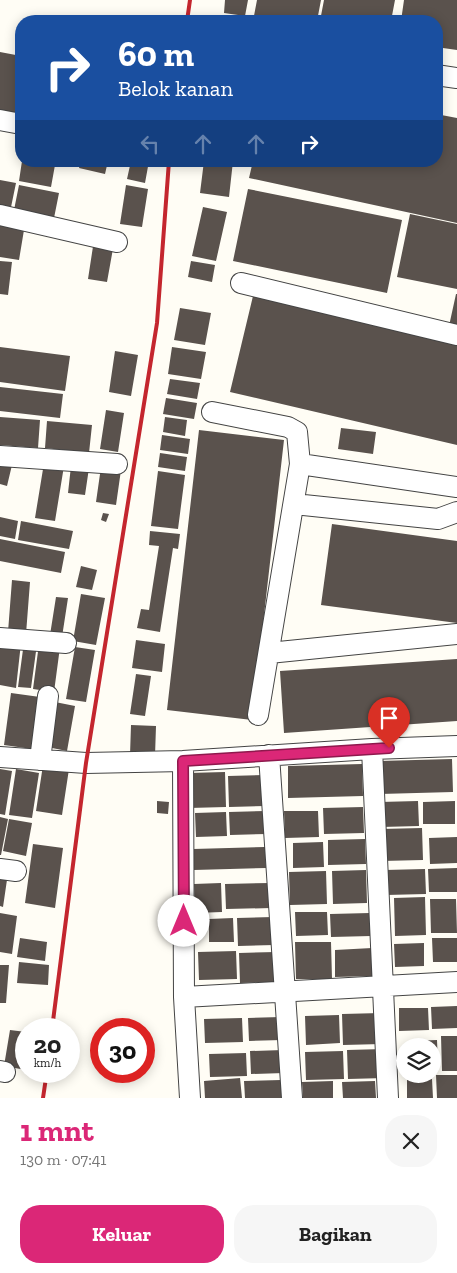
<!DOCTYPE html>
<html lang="id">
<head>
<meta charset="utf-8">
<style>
	:root { --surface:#fff; --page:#f6f6f6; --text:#222; --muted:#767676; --accent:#db2777 }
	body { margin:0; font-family:"Zilla Slab",serif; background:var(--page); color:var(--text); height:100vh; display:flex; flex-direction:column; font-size:19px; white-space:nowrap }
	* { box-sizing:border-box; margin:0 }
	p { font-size:16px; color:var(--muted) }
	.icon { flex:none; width:28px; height:28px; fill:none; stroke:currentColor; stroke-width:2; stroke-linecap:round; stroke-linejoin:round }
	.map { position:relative; height:1098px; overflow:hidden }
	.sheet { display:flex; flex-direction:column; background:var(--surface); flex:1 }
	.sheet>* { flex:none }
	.hud { position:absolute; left:15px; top:15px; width:428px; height:152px; border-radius:20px; box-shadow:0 2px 12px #0003; background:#1a4fa0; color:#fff; overflow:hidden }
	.buttons { position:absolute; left:396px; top:1038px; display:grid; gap:10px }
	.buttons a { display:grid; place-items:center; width:45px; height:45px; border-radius:50%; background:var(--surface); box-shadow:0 2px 12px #0003; font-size:25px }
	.speed { position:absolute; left:15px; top:1018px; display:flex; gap:10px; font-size:25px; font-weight:700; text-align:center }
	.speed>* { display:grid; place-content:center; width:65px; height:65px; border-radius:50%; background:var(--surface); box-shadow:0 2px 12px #0003; line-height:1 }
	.speed small { font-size:12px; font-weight:400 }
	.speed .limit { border:8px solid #d22; background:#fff; color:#111 }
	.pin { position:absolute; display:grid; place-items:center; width:42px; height:42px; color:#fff; margin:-51px -21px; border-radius:50% 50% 50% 0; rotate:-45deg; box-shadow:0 0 5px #0007 }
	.pin .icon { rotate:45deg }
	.me { position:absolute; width:55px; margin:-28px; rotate:0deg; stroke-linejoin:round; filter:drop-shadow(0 0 4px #0008) }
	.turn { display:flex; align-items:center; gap:18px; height:105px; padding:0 20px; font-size:22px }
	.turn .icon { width:65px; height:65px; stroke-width:2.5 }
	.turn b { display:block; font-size:35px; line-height:42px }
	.lanes { display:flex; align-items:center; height:48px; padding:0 20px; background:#0003; justify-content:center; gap:25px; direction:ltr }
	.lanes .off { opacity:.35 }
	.round { display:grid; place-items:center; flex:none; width:52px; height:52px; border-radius:20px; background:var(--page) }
	.overview { display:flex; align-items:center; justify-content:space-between; height:85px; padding:0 20px }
	h1 { font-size:30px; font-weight:700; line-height:38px; color:var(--accent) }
	.primary-button { display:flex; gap:10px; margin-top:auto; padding:10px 20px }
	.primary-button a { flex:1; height:58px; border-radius:20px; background:var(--accent); color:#fff; font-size:20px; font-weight:700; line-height:58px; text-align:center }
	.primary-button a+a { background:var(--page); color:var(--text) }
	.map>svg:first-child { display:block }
	.building { fill:#5a524d }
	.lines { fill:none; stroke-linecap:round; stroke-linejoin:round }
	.minor-casing { stroke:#444; stroke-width:22 }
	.minor { stroke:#fff; stroke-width:20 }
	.rail { stroke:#c4262e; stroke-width:4 }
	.route-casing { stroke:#8e194d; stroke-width:12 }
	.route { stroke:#db2777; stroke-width:9 }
</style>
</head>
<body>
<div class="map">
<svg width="457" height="1098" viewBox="0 0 457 1098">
	<rect width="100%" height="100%" fill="#fffdf5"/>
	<path class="building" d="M225,0H248L245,16L224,13Z
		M257,0H321L317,21H253Z
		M324,0H395L391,21H320Z
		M404,0H457V50L436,47V21H401Z
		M211,17L236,20V21H210Z
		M0,52L21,56V105L19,120L0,117Z
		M436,114L457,118V223L249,178L253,161H436Z
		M22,161H35L55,165L51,187L19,181Z
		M60,161H77L76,165Z
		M81,161H108L105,174L79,168Z
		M131,161H149L145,183L127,179Z
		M204,161H233L229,197L200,193Z
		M0,180L16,183L10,212L0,210Z
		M19,185L59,193L53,223L13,215Z
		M126,185L148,189L142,227L120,224Z
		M248,189L402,220L387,293L233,261Z
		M203,207L227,212L216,261L192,256Z
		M410,214L457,224V289L397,277Z
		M0,221L25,224L19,260L0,257Z
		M94,240L114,243L107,282L88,279Z
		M0,261L12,262L8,295L0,294Z
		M191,261L215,265L212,282L188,277Z
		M456,294H457V328L449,326Z
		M253,296L457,344V445L230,392Z
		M180,308L211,313L205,345L174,340Z
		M0,347L70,356L65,391L0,382Z
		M172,347L206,352L201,379L168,374Z
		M115,351L138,355L131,396L109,392Z
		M170,379L200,383L197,399L167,394Z
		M0,387L63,394L60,418L0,411Z
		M166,398L197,403L194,419L163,414Z
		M106,410L124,413L118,452L100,449Z
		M0,417L40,420L38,448L0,445Z
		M165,417L187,420L185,436L163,432Z
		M47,421L92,425L89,453L45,448Z
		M341,428L376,432L373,454L338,449Z
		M199,430L284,440L252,720L167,710Z
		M162,435L190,439L188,454L160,450Z
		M160,453L187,457L185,471L158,467Z
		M0,463L12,465L7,486L0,484Z
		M44,463L64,466L55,521L35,518Z
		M71,466L89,468L85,495L68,493Z
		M101,467L121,470L116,505L96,502Z
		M158,471L185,475L178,529L151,526Z
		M103,513L109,514L106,522L101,520Z
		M0,517L18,521L15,539L0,536Z
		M21,521L73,531L69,549L18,540Z
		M332,524L457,541V623L321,605Z
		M150,531L180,534L178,549L173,548L160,632L137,628L141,609L149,610L159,546L149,545Z
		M0,539L65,552L61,573L0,561Z
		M81,566L97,570L92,590L76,587Z
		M12,580L30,582L26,634L8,632Z
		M81,594L105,598L96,645L73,641Z
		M56,597L68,598L62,637L50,635Z
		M136,640L165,644L162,672L132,668Z
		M0,641L21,643L16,688L0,685Z
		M24,642L37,644L31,688L18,687Z
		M39,644L60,647L54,692L33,689Z
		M75,647L95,650L86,702L66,699Z
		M457,659V721L284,733L280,671Z
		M136,674L151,676L145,716L130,714Z
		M11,693L40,697L32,749L4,745Z
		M55,702L75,706L67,751L47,747Z
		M131,725L156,726L155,756L130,755Z
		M452,759L453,792L380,794L379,761Z
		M362,764L363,796L288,798V766Z
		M43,765L69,769L62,815L36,811Z
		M0,769L12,771L5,815L0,814Z
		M16,769L39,773L32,818L9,815Z
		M225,772L226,807L189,808L188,773Z
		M265,775V806L229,807L228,776Z
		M157,801L169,802L168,814L157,813Z
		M418,801L419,826L381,827L380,802Z
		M455,801V824H423V802Z
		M363,807L364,833L324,834L323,808Z
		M266,811L267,834L230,835L229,812Z
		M284,811H318L319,837L285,838Z
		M226,812L227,836L196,837L195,813Z
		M0,817L8,819L1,855H0Z
		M9,819L32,823L26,856L3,851Z
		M422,828L423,860L382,861L381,829Z
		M457,837V863L430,864L429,838Z
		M365,839L366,864L328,865V840Z
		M323,842L324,867L293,868V843Z
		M33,844L63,848L55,908L25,903Z
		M265,847L266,868L194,870L193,849Z
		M457,868V892H429L428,869Z
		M425,869L426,894L386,895L385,870Z
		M366,870L367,903L333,904L332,871Z
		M326,871L327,904L290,905L289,872Z
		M0,872L8,873L3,907L0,906Z
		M221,883L222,912L195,913L194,884Z
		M271,883V908L226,909L225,884Z
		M425,897L426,935L395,936L394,898Z
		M430,899H456L457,933H431Z
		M295,912H327L328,935L296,936Z
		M0,913L17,916L12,954L0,952Z
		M370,913L371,936L331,937L330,914Z
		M273,917L274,945L238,946L237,918Z
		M233,918L234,942H209V919Z
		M20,938L47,942L45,961L17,957Z
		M432,938H457V962H433Z
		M295,942H331L332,979H296Z
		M424,943V966L395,967L394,944Z
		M372,948L373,976L335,977V950Z
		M236,951L237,979L199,980L198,952Z
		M276,952V982L240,983L239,953Z
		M19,962L49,965L48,985L17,983Z
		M0,965H9L6,1003H0Z
		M457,1006V1028L432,1029L431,1007Z
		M399,1008H428L429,1030L399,1031Z
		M381,1013L382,1044L343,1045L342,1014Z
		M339,1015L340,1043L306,1045L305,1016Z
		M281,1017L282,1040L249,1041L248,1018Z
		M242,1018L243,1042L205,1043L204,1019Z
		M10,1030L26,1032V1070L4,1066Z
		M441,1036H457V1071H442Z
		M437,1040L438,1066L432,1067V1046H413V1041Z
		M384,1049L385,1078L348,1079L347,1050Z
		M283,1050L284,1073L251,1074L250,1051Z
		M343,1051L344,1079L306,1080L305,1052Z
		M246,1053L247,1076L210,1077L209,1054Z
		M436,1075H457V1098H437Z
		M240,1078L242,1098H205L204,1081Z
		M432,1079L433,1098H407V1080Z
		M281,1080L282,1098H245L244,1081Z
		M333,1081V1098H303L302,1082Z
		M375,1081L376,1098H343L342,1082Z"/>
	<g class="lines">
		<g class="minor-casing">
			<path id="minor" d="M436,75L457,78
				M0,120L21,124
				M0,215L117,242
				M241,283L457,335
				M212,412L288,427L297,432L300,464L457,487
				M0,456L117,464
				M294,504L438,519L457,512
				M0,638L66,643
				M269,653L457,634
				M258,715L300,464
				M372,749L388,1098
				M269,755L292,1098
				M0,757L86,763L183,761L372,749L457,746
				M40,760L48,696
				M183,761L184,997L190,1098
				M0,869L16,871
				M184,997L457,982
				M0,1071L5,1072"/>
		</g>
		<use href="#minor" class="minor"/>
		<path class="rail" d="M187,21L190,0
			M52,1029L86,763L157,323L169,161
			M43,1098L47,1071"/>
	</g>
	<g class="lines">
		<g class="route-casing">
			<path id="route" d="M184,921L183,761L389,748"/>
		</g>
		<use href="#route" class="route"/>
	</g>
</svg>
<div class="buttons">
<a><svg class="icon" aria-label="layers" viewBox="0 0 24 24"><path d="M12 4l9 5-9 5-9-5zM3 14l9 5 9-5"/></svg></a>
</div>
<div class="speed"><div>20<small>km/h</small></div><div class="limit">30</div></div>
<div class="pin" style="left:389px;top:748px;background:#d93025"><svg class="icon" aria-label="arrive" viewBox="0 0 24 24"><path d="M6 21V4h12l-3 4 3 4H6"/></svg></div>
<svg class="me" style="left:184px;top:921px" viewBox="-20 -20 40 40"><circle r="19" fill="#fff"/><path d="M0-13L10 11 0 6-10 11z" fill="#db2777"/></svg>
<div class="hud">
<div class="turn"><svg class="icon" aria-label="right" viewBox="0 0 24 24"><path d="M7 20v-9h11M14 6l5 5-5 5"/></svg><div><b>60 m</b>Belok kanan</div></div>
<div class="lanes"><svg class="icon off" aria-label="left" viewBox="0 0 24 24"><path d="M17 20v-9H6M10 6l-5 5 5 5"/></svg><svg class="icon off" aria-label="ahead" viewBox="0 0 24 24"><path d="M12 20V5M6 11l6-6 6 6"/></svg><svg class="icon off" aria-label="ahead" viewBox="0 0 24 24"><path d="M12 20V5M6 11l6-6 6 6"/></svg><svg class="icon" aria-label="right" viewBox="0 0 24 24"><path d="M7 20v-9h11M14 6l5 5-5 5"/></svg></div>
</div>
</div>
<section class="sheet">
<div class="overview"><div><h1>1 mnt</h1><p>130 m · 07:41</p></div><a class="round"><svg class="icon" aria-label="close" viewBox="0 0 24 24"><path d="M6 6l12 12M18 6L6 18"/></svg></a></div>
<div class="primary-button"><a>Keluar</a><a>Bagikan</a></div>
</section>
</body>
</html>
